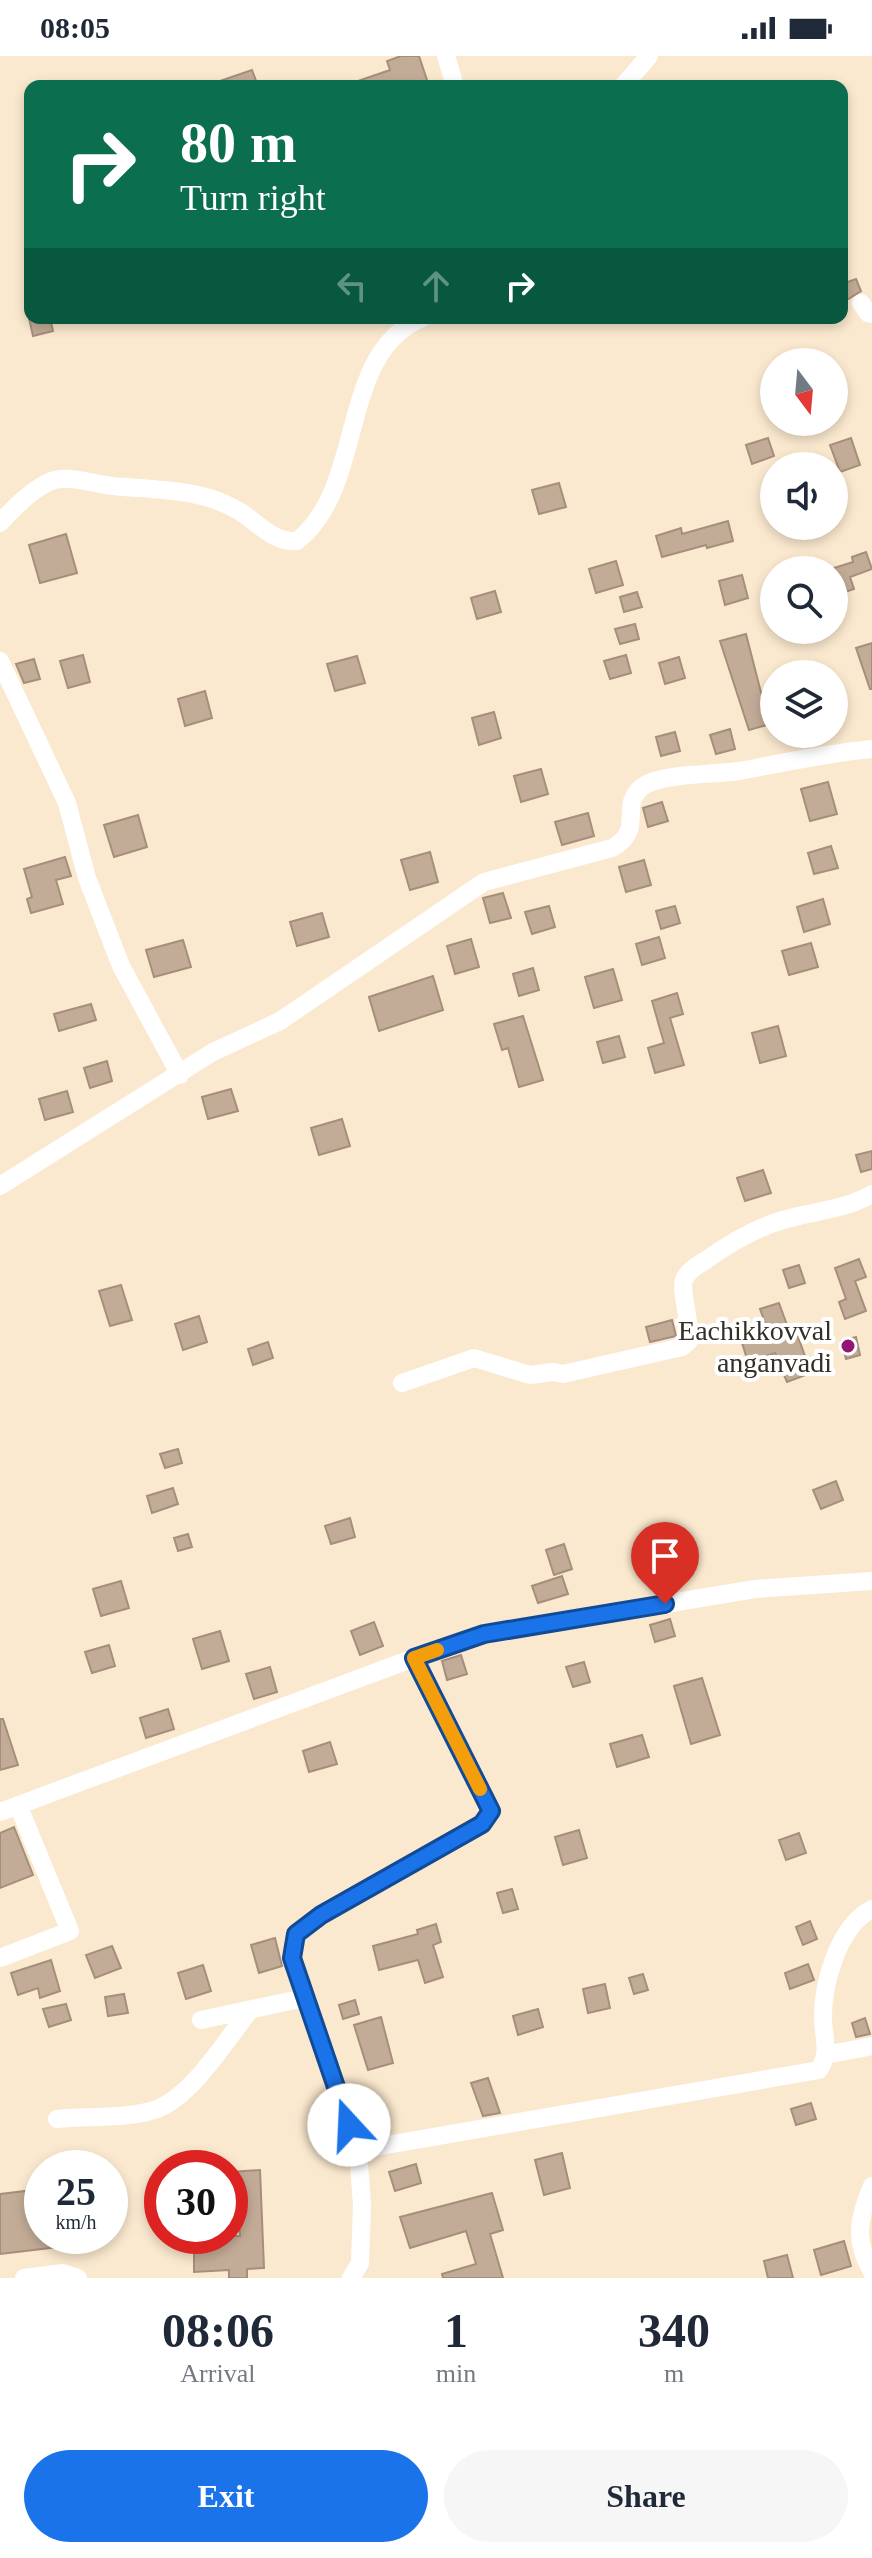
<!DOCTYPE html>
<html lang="en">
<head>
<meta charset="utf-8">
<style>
	:root { --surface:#fff; --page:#f6f6f7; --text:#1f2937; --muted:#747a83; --accent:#1a73e8 }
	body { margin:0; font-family:"Times New Roman",serif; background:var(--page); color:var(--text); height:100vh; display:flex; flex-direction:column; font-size:30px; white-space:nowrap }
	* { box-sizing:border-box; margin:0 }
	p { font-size:26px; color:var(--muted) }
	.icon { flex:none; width:44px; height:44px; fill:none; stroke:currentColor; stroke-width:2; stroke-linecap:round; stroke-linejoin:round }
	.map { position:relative; height:2222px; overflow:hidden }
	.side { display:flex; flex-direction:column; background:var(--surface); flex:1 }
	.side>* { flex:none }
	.banner { position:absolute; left:24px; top:24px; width:824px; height:244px; border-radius:16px; box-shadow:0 4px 12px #0003; background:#0b6e4f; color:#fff; overflow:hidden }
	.needle { width:52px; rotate:164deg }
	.tools { position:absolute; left:760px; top:292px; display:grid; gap:16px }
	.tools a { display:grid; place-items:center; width:88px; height:88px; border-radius:50%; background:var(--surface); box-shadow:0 4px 12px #0003; font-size:40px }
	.speed { position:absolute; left:24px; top:2094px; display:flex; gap:16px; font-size:40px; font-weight:700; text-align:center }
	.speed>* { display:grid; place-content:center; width:104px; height:104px; border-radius:50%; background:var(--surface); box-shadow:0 4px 12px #0003; line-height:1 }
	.speed small { font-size:20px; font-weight:400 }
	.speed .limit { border:12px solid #d22; background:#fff; color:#111 }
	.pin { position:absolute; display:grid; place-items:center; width:68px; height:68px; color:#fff; margin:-82px -34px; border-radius:50% 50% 50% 0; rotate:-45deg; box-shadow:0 0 8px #0007 }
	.pin .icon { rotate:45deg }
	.me { position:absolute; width:88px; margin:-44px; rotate:340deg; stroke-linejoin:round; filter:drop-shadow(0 0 6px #0008) }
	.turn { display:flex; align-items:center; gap:28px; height:168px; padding:0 24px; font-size:36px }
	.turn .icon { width:104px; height:104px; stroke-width:2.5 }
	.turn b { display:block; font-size:56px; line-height:68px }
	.lanes { display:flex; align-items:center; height:76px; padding:0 24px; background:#0003; justify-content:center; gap:40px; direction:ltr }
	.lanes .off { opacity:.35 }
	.eta { display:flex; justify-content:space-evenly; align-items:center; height:136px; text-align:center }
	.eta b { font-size:48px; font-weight:800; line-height:56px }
	.button { display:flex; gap:16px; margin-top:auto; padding:16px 24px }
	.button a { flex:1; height:92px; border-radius:48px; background:var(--accent); color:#fff; font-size:32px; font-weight:800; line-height:92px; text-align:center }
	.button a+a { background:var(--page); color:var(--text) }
	.status { display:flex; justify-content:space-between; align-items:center; height:56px; padding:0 40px; background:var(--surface); direction:ltr }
	.status svg { height:22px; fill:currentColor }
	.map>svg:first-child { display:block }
	.building { fill:#c3ac97; stroke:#a58f7b; stroke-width:2 }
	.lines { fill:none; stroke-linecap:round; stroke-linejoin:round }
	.minor { stroke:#fff; stroke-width:18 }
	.route-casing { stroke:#114b97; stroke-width:20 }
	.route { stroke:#1a73e8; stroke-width:14 }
	.slow { stroke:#f59e0b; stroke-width:14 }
	.poi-dot { fill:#921672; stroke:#fff; stroke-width:3 }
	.labels { text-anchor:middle; stroke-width:8; stroke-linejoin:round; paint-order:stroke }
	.poi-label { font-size:28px; fill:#362f25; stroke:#fff; text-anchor:end }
</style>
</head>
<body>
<div class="status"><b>08:05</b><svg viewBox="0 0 49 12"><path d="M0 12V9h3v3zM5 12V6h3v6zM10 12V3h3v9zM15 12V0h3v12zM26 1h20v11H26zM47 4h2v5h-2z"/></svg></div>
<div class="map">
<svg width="872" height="2222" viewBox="0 0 872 2222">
	<rect width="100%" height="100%" fill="#fbe9cf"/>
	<path class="building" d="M401,0H419L429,30H350L349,28L390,14L387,5Z
		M252,14L258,30H212L211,28Z
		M856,223L861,235L842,247V228Z
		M29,262H50L53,275L33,280Z
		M768,382L774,400L752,408L746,389Z
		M851,382L860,409L840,416L830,389Z
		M559,427L566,451L539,458L532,434Z
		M728,465L733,485L707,492L706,489L662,501L656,480L681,472L682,478Z
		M66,478L77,517L40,527L29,489Z
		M866,496L872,513L850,521L854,533L834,540V512L853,506L852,501Z
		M616,505L623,529L596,537L589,513Z
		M742,519L748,542L725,549L719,525Z
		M495,535L501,556L477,563L471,542Z
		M637,536L642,551L624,556L620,541Z
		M635,568L639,583L620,588L615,573Z
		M746,578L764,648L768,647L774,667L749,674L720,585Z
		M872,587V633H870L856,592Z
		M83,599L90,626L68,632L60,605Z
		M626,599L631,617L610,623L604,605Z
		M357,600L365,627L335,635L327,608Z
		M679,601L685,622L665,628L659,607Z
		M34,603L40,623L24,627L16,608Z
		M205,635L212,662L185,670L178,643Z
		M494,656L501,682L479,689L472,662Z
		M730,673L735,693L716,698L710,679Z
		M675,676L680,695L661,700L656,681Z
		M541,713L548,738L521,746L514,720Z
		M828,726L837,758L810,765L801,733Z
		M662,746L668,765L648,771L643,752Z
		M588,757L594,780L562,789L555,766Z
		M138,759L147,791L114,801L104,769Z
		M831,790L838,812L814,818L808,797Z
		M430,796L438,826L410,834L401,804Z
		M65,801L71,820L56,824L63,848L31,857L27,843L32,841L24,813Z
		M644,804L651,829L626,836L619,811Z
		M503,837L511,862L490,867L483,842Z
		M823,843L830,868L804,876L797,851Z
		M549,850L555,871L532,878L525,856Z
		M675,850L680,867L661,873L656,855Z
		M322,857L329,881L297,890L290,866Z
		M659,881L665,902L642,909L636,888Z
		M471,883L479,911L455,918L447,890Z
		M183,884L191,911L154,921L146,894Z
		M811,887L818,911L789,919L782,895Z
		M533,912L539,934L519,940L513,918Z
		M613,913L622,944L594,952L585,921Z
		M433,920L443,954L379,975L369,941Z
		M677,937L683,958L670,962L684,1009L655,1017L648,992L664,987L652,945Z
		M91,948L96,964L59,975L54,958Z
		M523,960L543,1024L519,1031L508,992L502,994L494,968Z
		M778,970L786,1000L760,1007L752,977Z
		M619,980L625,1001L603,1007L597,986Z
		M107,1005L112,1025L90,1032L84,1012Z
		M231,1033L238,1055L208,1063L202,1041Z
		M67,1035L73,1056L45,1064L39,1043Z
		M342,1063L350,1090L319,1099L311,1072Z
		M872,1095V1113L861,1116L856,1099Z
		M763,1114L771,1137L745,1145L737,1122Z
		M859,1203L866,1221L855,1225L866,1255L845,1263L839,1246L846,1243L835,1212Z
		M799,1209L805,1227L789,1232L783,1214Z
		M121,1229L132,1264L110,1270L99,1235Z
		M779,1247L790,1277L796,1275L811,1317L787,1326L775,1297L748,1306L742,1287L769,1278L760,1253Z
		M199,1260L207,1286L183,1294L175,1268Z
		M672,1264L676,1280L650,1286L646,1271Z
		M856,1281L860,1299L846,1303L841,1285Z
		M268,1286L273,1302L253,1309L248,1293Z
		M178,1393L182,1407L165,1412L160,1398Z
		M836,1425L843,1444L821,1453L813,1434Z
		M173,1432L178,1448L152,1457L147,1440Z
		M350,1462L355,1481L331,1488L325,1470Z
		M188,1478L192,1491L178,1495L174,1482Z
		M564,1488L572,1513L554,1519L546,1494Z
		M562,1520L568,1538L538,1547L532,1530Z
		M121,1525L129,1552L101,1560L93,1533Z
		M670,1563L675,1580L655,1586L650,1569Z
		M374,1566L383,1590L360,1599L351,1575Z
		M220,1575L229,1605L202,1613L193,1583Z
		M109,1589L115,1610L92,1617L85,1596Z
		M461,1599L467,1618L447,1624L442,1605Z
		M584,1606L590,1626L573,1631L566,1611Z
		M270,1611L277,1636L254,1643L246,1618Z
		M702,1622L720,1679L691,1688L674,1630Z
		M168,1653L174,1673L146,1682L140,1662Z
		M0,1663H3L18,1709L0,1714Z
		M642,1679L649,1701L617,1711L610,1688Z
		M330,1686L337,1708L309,1716L303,1695Z
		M14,1771L33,1819L0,1832V1777Z
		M579,1774L587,1802L563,1809L555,1781Z
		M799,1777L806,1797L786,1804L779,1784Z
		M512,1833L518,1853L503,1857L497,1837Z
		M810,1865L817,1883L803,1889L796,1871Z
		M436,1868L441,1886L433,1889L443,1921L425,1927L418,1904L379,1914L373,1890L418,1878L417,1874Z
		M275,1882L282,1910L259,1917L251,1889Z
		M112,1890L121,1912L95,1922L86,1899Z
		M51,1904L60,1935L40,1942L38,1932L18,1939L11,1917Z
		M808,1908L814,1924L790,1933L785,1917Z
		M203,1909L211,1935L186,1943L178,1917Z
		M643,1918L648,1934L634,1938L629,1922Z
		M605,1928L610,1952L588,1957L583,1933Z
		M124,1938L128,1957L108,1960L105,1941Z
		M355,1944L359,1958L343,1963L339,1949Z
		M66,1948L71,1964L49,1971L43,1953Z
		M538,1953L543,1971L518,1979L513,1960Z
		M381,1961L393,2007L368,2014L354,1969Z
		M865,1962L870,1978L856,1981L852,1967Z
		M488,2022L500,2057L483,2060L471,2027Z
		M811,2047L816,2063L796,2069L791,2053Z
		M562,2097L570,2132L544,2139L535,2104Z
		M416,2108L421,2127L395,2135L389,2116Z
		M260,2114L264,2212L247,2213V2222H229V2214L194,2216V2180H240L237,2130H230V2116Z
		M42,2133V2180H75V2189L0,2198V2138Z
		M492,2137L503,2174L490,2178L503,2222H443L442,2218L476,2208L466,2175L410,2192L400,2161Z
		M844,2185L851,2210L821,2219L814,2194Z
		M787,2199L793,2222H768L764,2205Z"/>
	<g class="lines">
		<path class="minor" d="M446,0L455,30
			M623,30L649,0
			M861,247L868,257L872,258
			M0,467C13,453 29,436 47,427C67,417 92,428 113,430C155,434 201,432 239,455C257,466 273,487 297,485C367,430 337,298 422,262
			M0,605L67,747L87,822L121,910L180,1019
			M0,1130L213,996L280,965L484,826L612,792C646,773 618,751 642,731C660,717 715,719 739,715C783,707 827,697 872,693
			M402,1327L474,1302L530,1319L553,1316L563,1318L682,1291L689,1285C691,1267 680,1235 684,1224C687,1215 698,1209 706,1204C730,1187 755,1172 783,1164C813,1155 845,1154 872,1138
			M0,1756L414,1602L484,1578L755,1533L872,1525
			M0,1902L70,1875L18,1749
			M201,1964L304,1942
			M825,1999L872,1990
			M57,2063C87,2060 129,2063 157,2053C192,2040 227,1983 250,1954
			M358,2094L819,2014C830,1998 824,1982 823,1965C822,1929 838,1870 872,1853
			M872,2130C858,2163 854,2185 872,2216
			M24,2222L63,2217L78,2222
			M351,2222L360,2207L362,2149L358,2094L292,1902L296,1878L321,1859L482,1768L491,1755L414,1602"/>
	</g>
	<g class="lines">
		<g class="route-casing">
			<path id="route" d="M349,2069L292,1902L296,1878L321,1859L482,1768L491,1755L414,1602L484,1578L665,1548"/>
		</g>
		<use href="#route" class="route"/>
		<path class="slow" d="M437,1594L414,1602L480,1733"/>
	</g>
	<circle class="poi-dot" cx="848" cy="1290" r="8"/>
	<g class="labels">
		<g class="poi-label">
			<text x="832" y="1284">Eachikkovval<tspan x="832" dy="32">anganvadi</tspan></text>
		</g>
	</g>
</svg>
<div class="tools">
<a><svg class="needle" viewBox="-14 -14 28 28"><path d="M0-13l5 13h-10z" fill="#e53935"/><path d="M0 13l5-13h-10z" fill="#747a83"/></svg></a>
<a><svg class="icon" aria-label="sound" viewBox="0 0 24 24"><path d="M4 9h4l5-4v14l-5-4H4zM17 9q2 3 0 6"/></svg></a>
<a><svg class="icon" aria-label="search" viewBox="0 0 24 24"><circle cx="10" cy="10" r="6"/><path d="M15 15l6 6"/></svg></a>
<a><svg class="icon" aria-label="layers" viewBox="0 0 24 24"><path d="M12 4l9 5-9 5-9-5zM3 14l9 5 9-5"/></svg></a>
</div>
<div class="speed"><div>25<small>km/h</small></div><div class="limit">30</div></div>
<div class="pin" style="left:665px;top:1548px;background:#d93025"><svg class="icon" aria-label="arrive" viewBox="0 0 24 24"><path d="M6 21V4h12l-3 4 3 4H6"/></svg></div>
<svg class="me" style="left:349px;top:2069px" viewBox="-20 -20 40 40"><circle r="19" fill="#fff"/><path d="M0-13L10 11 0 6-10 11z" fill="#1a73e8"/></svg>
<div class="banner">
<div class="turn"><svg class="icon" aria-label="right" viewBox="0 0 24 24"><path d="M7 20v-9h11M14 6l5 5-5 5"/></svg><div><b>80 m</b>Turn right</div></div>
<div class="lanes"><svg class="icon off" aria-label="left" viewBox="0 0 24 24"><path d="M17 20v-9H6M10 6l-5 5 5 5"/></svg><svg class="icon off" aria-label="ahead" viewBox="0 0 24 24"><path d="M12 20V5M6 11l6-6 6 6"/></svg><svg class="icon" aria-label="right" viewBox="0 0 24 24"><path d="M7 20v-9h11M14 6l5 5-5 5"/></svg></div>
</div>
</div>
<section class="side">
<div class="eta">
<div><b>08:06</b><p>Arrival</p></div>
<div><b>1</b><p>min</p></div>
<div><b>340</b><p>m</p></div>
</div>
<div class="button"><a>Exit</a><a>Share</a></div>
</section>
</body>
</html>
